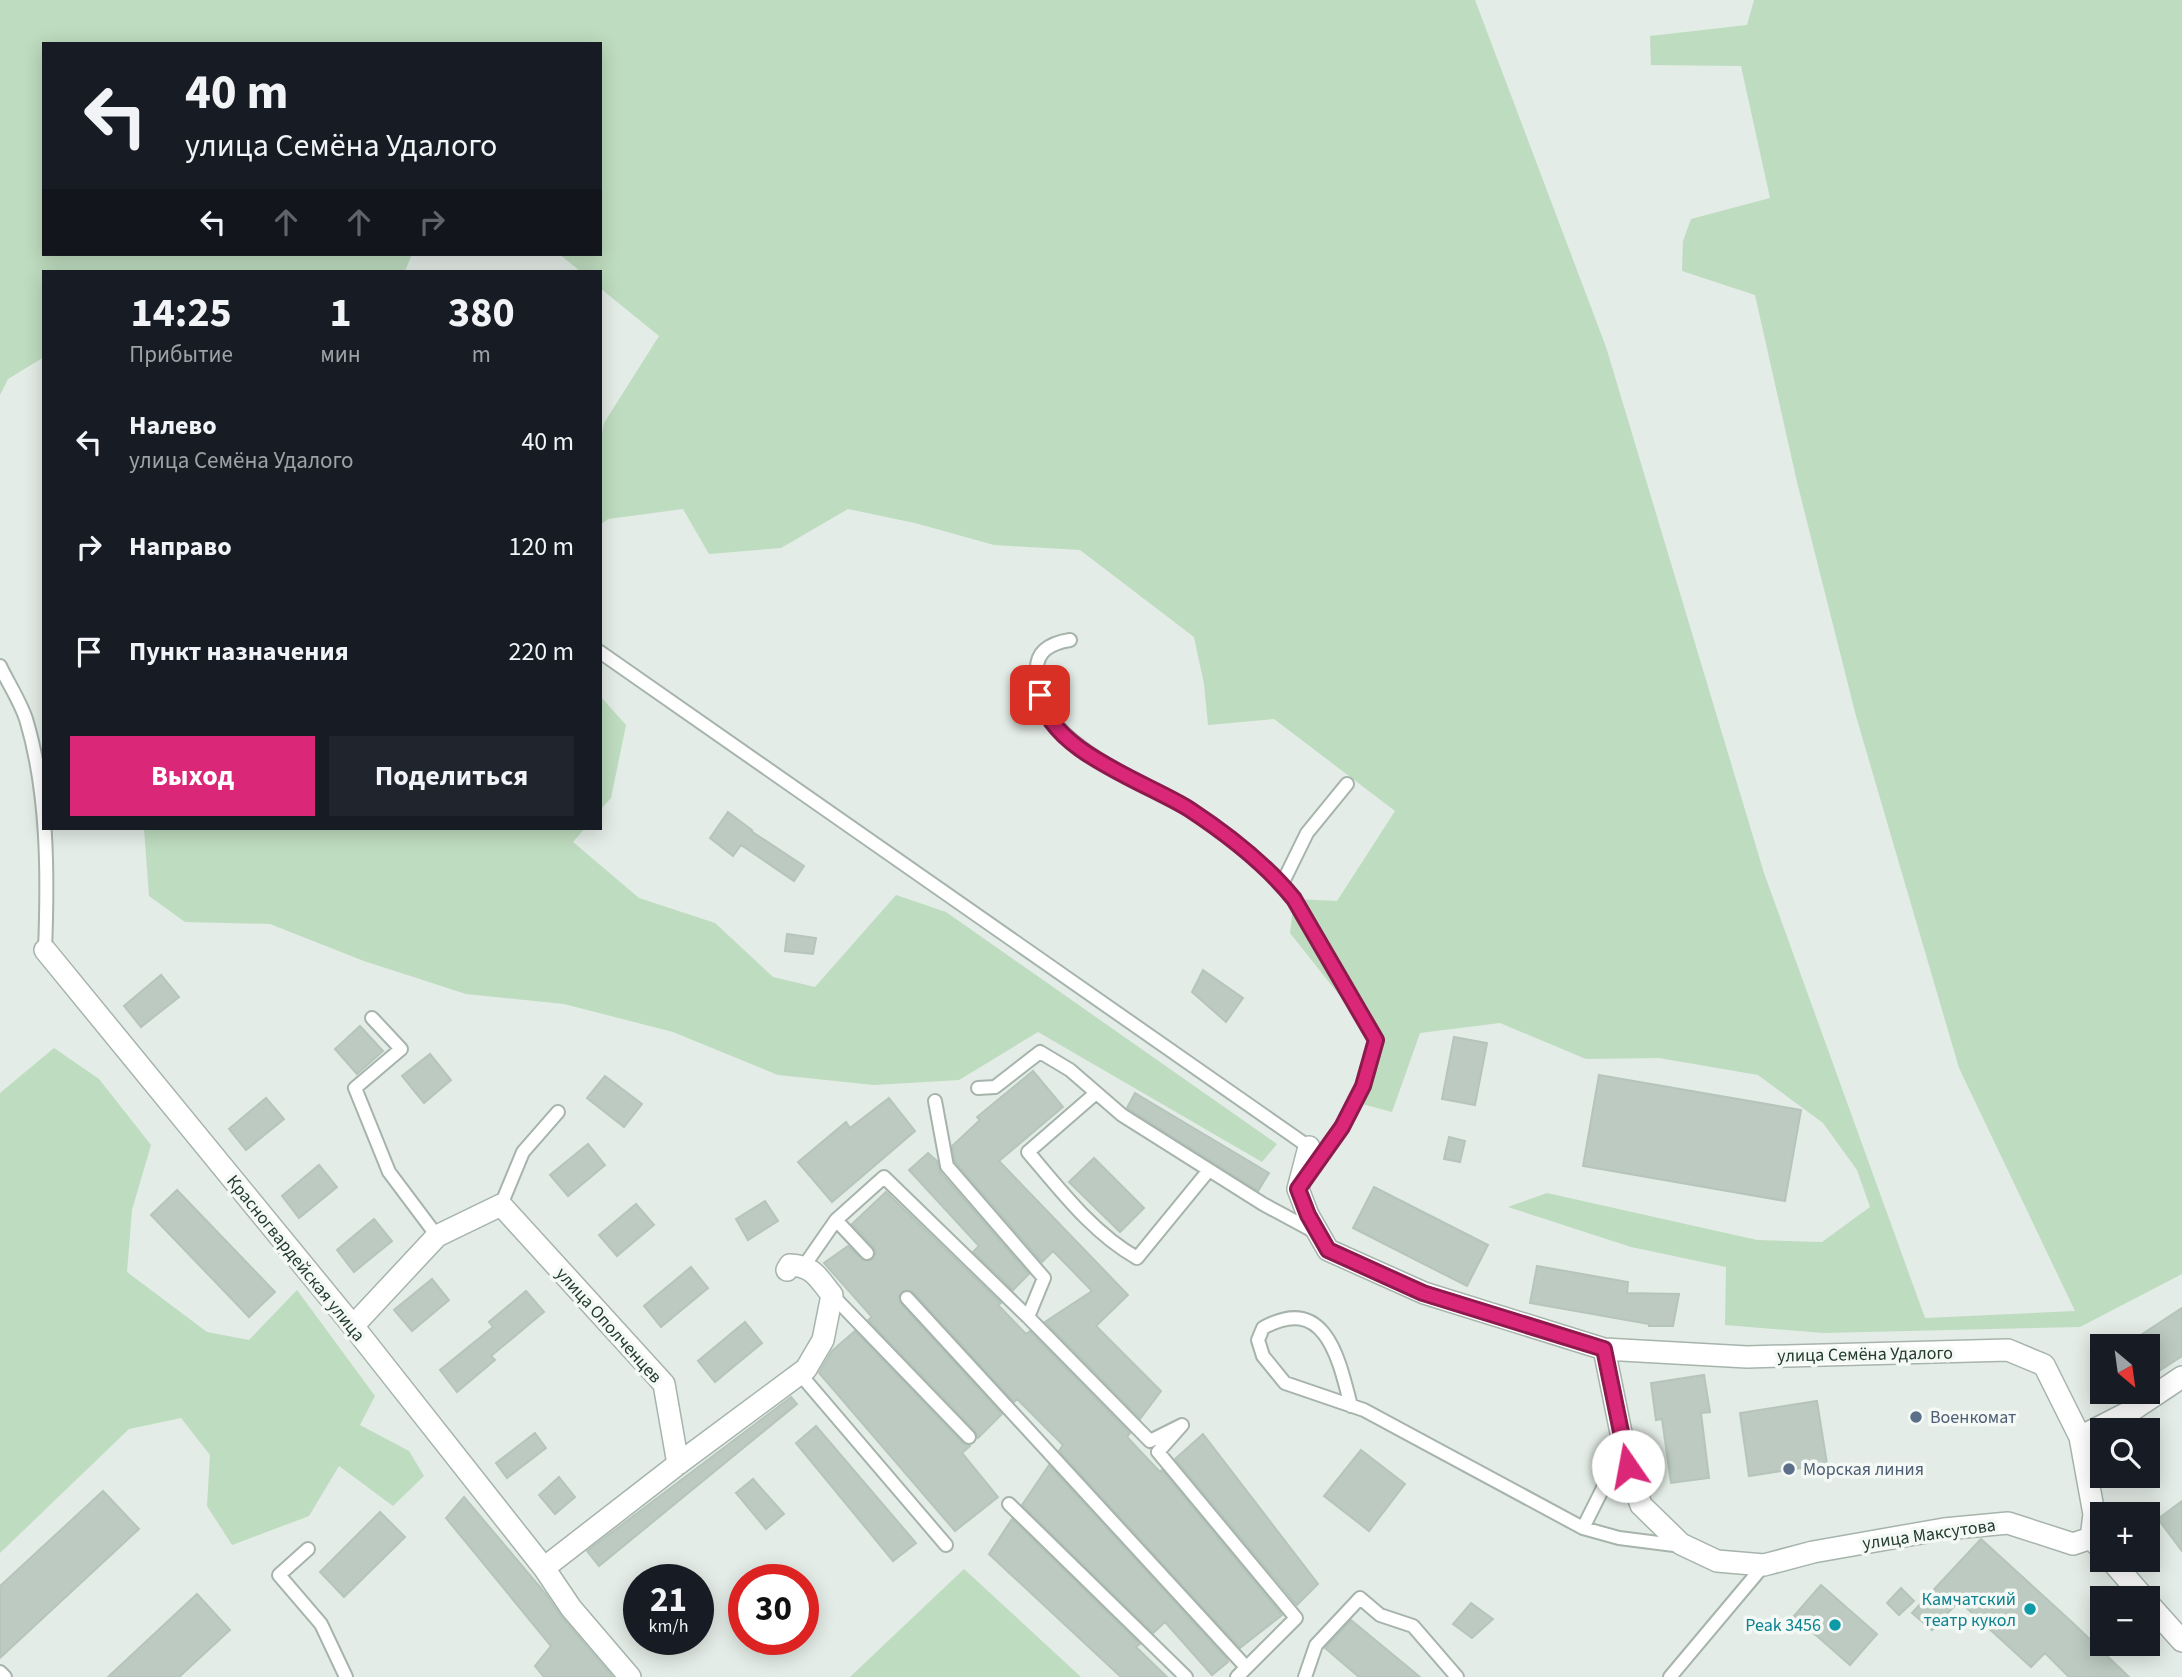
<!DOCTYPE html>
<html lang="ru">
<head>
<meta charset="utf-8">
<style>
	:root { --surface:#171b24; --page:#20242c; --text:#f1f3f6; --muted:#9ea1a6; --accent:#db2777 }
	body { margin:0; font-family:"Source Sans 3",sans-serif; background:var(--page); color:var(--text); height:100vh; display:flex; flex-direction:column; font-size:26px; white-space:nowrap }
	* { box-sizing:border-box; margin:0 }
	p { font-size:23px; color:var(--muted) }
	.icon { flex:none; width:38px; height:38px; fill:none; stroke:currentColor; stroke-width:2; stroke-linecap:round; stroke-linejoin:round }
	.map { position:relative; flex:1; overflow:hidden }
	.drawer { position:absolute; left:42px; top:270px; width:560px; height:560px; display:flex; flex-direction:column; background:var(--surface); border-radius:0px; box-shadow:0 4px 18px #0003 }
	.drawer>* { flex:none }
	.banner { position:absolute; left:42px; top:42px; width:560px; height:214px; border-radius:0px; box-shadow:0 4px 18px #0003; background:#171b24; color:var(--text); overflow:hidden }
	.needle { width:46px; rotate:151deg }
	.controls { position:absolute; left:2090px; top:1334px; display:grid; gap:14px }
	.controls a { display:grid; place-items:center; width:70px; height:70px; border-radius:0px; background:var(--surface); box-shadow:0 4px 18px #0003; font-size:35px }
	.speed { position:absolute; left:623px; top:1564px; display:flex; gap:14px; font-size:35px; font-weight:700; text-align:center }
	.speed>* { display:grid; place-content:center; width:91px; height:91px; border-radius:50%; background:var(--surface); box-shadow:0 4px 18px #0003; line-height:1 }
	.speed small { font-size:18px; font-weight:400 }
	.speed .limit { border:10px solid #d22; background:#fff; color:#111 }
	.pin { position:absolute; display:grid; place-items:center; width:60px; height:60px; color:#fff; margin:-30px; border-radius:14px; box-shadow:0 4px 10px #0006 }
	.me { position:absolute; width:77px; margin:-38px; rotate:348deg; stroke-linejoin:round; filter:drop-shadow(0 0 5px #0008) }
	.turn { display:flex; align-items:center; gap:24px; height:147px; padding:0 28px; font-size:32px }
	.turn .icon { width:91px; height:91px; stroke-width:2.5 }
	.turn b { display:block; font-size:49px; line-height:60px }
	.lanes { display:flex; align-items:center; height:66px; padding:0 28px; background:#0003; justify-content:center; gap:35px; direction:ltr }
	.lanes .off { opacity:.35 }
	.eta { display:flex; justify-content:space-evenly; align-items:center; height:119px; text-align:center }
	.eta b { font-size:42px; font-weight:700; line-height:49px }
	.action { display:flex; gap:14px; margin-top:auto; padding:14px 28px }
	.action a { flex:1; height:80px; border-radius:0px; background:var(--accent); color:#fff; font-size:28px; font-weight:700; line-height:80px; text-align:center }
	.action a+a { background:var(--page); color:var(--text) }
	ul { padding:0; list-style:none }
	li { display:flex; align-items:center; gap:21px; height:105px; padding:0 28px }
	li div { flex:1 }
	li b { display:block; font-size:26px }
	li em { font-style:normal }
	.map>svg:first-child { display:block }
	.green { fill:#bedcbf }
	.building { fill:#bccac1; stroke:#b6c5bc; stroke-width:2 }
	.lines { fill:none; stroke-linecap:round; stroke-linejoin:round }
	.lane-casing { stroke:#a6b4ac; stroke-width:16 }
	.street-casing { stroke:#a6b4ac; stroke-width:24 }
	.lane { stroke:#fff; stroke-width:12 }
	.street { stroke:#fff; stroke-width:21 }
	.route-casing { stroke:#8e194d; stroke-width:18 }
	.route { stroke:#db2777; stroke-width:12 }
	.service-dot { fill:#5c6f8a; stroke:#f4f9f5; stroke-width:2.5 }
	.culture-dot { fill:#0f9aa8; stroke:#f4f9f5; stroke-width:2.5 }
	.labels { text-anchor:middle; stroke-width:7; stroke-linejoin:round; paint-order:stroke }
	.street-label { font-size:18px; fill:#243c30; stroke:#f4f9f5 }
	.service-label { font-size:18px; fill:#4e5e75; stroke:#f4f9f5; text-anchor:start }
	.culture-label { font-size:18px; fill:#0d838f; stroke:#f4f9f5; text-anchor:end }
</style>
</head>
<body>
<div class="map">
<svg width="2182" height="1677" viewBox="0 0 2182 1677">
	<rect width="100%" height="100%" fill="#e3ece6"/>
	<path class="green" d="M0,0H1475L1606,347L1764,873L1925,1318L2075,1311L1959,1068L1856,716L1797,482L1755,295L1682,271L1683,241L1691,219L1770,198L1741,66L1651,65L1650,36L1747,25L1754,0H2182V1274L2080,1327L1823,1333L1725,1325L1726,1267L1631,1247L1508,1207L1547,1193L1757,1240L1822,1242L1870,1207L1857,1170L1823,1123L1758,1075L1659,1058L1586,1059L1500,1023L1420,1033L1392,1112L1362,1104L1367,1030L1290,933L1294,899L1337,901L1395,811L1274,719L1208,725L1204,684L1194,637L1080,550L994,545L915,523L848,509L781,548L709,554L683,509L608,519L600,525V444L604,423L659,336L600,288V271H580L559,254H600V44H44V254H412L405,271H44V357L8,379L0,395Z
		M600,696L626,725L611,798L600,810Z
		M144,828H585L573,842L639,898L715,923L773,977L815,987L896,895L946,912L1277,1144L1262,1162L1038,1032L959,1080L874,1085L778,1075L673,1032L564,1004L466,994L364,961L270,924L185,922L149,896Z
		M54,1048L99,1079L151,1145L132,1210L127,1272L207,1332L249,1340L297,1290L375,1396L360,1425L409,1451L424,1476L393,1506L339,1466L309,1516L232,1545L207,1506L210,1455L181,1418L129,1429L0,1553V1093Z
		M964,1569L1081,1677H850Z"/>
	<path class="building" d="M728,812L752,830L751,831L804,866L794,881L741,845L733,856L710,838Z
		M787,934L816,938L813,954L785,951Z
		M1203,970L1243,998L1226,1022L1192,992Z
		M161,975L179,997L141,1027L124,1006Z
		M360,1026L383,1051L357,1074L335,1049Z
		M1454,1037L1487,1043L1475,1105L1442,1099Z
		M430,1054L451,1080L424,1103L402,1076Z
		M1033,1071L1063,1107L999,1161L1128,1295L1096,1326L1161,1391L1140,1419L1045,1322L1092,1291L1053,1251L1042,1262L955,1162L952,1146L980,1120L977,1117Z
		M1599,1075L1801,1110L1785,1201L1583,1166Z
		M605,1076L642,1104L624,1127L587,1098Z
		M1135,1093L1269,1173L1258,1191L1127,1108Z
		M266,1098L284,1119L246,1150L229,1129Z
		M889,1098L915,1131L832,1202L798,1162L846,1122L850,1128Z
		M1449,1137L1465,1141L1460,1162L1444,1159Z
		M588,1144L605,1165L568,1196L550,1175Z
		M928,1153L937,1161L940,1172L1029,1274L1013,1290L973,1252L979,1246L909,1170Z
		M1094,1158L1144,1208L1120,1232L1069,1182Z
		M319,1165L337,1187L299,1218L282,1196Z
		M1374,1187L1488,1245L1467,1286L1353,1228Z
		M177,1190L275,1292L249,1317L151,1215Z
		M886,1192L1001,1303L998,1305L1026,1334L1030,1331L1130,1433L1127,1437L1160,1472L1162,1470L1282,1615L1240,1648L1059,1451L1063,1445L1017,1399L1014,1402L913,1292L904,1290L899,1296L901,1304L1002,1414L978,1438L975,1431L868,1320L872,1317L824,1263L848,1246L864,1261L873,1259L876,1252L874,1248L852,1224Z
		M765,1201L778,1221L748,1240L736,1219Z
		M636,1204L654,1225L617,1256L599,1235Z
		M374,1219L392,1241L354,1272L337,1250Z
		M1537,1266L1628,1282L1627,1293L1679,1294L1673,1326H1649V1324L1530,1303Z
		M691,1267L708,1288L661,1327L644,1306Z
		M432,1279L449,1300L412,1331L394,1310Z
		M526,1291L544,1312L491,1356L495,1360L457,1392L440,1370L493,1327L489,1322Z
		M2182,1308V1356L2147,1379V1346H2124Z
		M745,1322L762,1343L715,1382L698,1361Z
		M855,1331L963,1443L970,1446L962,1453L998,1497L955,1531L819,1373L832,1351Z
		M1704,1375L1710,1412L1701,1413L1709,1478L1671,1483L1662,1419L1656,1420L1651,1383Z
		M791,1397L797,1404L599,1566L587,1551Z
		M1817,1401L1827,1464L1749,1476L1740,1413Z
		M816,1426L916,1543L893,1561L796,1443Z
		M535,1433L546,1448L507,1478L496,1463Z
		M1203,1434L1318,1584L1297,1605L1175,1459Z
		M1361,1450L1405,1484L1369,1531L1324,1496Z
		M1049,1465L1227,1659L1228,1662L1212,1675L1165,1622L1153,1633L1022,1505Z
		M559,1477L575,1497L555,1514L539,1495Z
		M753,1479L784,1514L766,1529L736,1493Z
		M103,1491L139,1529L0,1658V1586Z
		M464,1497L545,1593L561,1616L613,1677H544L535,1666L551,1646L446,1518Z
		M2182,1501V1551L2158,1519Z
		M380,1512L405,1537L344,1597L320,1572Z
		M1012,1519L1140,1644L1136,1647L1167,1677H1121L989,1554Z
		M1981,1539L2074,1624L2129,1677H2069L2045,1653L2031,1667L1959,1601L1932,1630L1912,1613Z
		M1821,1585L1877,1634L1850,1665L1794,1616Z
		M1901,1588L1914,1601L1899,1615L1887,1603Z
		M197,1594L230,1630L179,1677H108Z
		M1471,1603L1493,1619L1472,1638L1453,1624Z
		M1351,1620L1420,1677H1359L1325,1648Z"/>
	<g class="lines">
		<g class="lane-casing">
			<path id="lane" d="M1070,640C1051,643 1035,651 1037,673C1039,687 1039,702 1046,714C1051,722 1058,727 1064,733C1106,772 1158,788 1204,819C1233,838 1257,861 1282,884
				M600,652L1309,1147
				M0,666C8,683 20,701 26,719C48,792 48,875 45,950
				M372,1018L401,1049L355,1088L389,1172L437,1236
				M978,1088L995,1087L1040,1052L1070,1070L1122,1115L1263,1204L1315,1232
				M1096,1093L1028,1152C1061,1191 1093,1233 1137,1258L1209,1170
				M935,1101L947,1166L1044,1278L1028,1317L1150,1441L1182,1425L1158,1452L1296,1618L1237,1677
				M1307,1177L1342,1127L1363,1086L1376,1040L1294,899L1282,884L1307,833L1347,784
				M501,1205L523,1152L558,1112
				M836,1220L884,1177L1028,1317
				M804,1266L836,1220L867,1253
				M832,1295L969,1437
				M907,1298L1246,1667
				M800,1374L946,1545
				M1351,1406C1339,1360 1326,1293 1263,1328L1258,1340L1263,1356L1285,1383L1364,1410L1583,1528L1619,1538L1682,1546
				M1009,1504L1186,1677
				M1583,1528L1622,1450
				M308,1549L279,1575L321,1624L346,1677
				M0,1672L5,1677
				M1305,1677L1316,1645L1360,1598L1380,1615L1413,1626L1457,1677
				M1670,1677L1764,1565"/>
		</g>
		<g class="street-casing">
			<path id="street" d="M45,950L353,1326L544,1568
				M1309,1147L1298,1189L1308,1215L1328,1250L1424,1293L1604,1349L1747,1357L2008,1350L2044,1365L2080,1437L2094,1514L2091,1538L2102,1550
				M353,1326L437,1236L501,1205L664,1384L678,1464
				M1604,1349L1628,1467L1641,1505L1681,1544L1717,1561L1764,1565L1813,1552L1944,1529L2008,1523L2073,1544L2091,1538
				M2080,1437L2131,1411L2182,1377
				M2110,1559L2144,1598
				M2147,1602L2182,1641
				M630,1677L571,1608L544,1568L678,1464L806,1369L823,1340L832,1295C818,1278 814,1266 790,1265L787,1270"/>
		</g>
		<use href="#lane" class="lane"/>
		<use href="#street" class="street"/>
	</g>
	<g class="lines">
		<g class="route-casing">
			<path id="route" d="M1040,695C1049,751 1146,782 1189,809C1227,834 1265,863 1294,899L1376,1040L1363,1086L1342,1127L1298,1189L1308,1215L1328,1250L1423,1293L1604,1349L1628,1466"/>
		</g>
		<use href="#route" class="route"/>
	</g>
	<g class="service-dot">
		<circle cx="1916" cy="1417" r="7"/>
		<circle cx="1789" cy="1469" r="7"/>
	</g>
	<g class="culture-dot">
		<circle cx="2030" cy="1609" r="7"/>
		<circle cx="1835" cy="1625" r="7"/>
	</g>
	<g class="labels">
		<g class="street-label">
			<text transform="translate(296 1258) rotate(51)" y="6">Красногвардейская улица</text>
			<text transform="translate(609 1325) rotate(48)" y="6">улица Ополченцев</text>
			<text transform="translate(1865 1354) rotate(-1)" y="6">улица Семёна Удалого</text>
			<text transform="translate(1929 1534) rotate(-8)" y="6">улица Максутова</text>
		</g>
		<g class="service-label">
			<text x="1930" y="1423">Военкомат</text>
			<text x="1803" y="1475">Морская линия</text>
		</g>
		<g class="culture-label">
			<text x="2016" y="1605">Камчатский<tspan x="2016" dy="21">театр кукол</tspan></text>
			<text x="1821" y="1631">Peak 3456</text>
		</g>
	</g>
</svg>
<div class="controls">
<a><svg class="needle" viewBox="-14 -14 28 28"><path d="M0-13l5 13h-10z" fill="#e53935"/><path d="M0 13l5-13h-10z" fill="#9ea1a6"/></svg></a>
<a><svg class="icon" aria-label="search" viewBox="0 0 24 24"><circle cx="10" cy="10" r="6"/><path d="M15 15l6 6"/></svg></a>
<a>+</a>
<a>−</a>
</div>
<div class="speed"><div>21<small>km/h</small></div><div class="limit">30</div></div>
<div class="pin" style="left:1040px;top:695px;background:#d93025"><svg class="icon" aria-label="arrive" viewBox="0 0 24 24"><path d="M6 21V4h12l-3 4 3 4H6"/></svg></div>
<svg class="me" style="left:1628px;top:1466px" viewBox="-20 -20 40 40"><circle r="19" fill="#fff"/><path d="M0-13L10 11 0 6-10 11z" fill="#db2777"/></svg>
<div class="banner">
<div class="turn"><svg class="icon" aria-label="left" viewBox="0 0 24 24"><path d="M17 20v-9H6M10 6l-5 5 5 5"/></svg><div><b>40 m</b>улица Семёна Удалого</div></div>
<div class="lanes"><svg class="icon" aria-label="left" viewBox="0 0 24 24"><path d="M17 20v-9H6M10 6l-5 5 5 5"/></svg><svg class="icon off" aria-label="ahead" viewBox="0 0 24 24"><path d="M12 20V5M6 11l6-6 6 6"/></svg><svg class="icon off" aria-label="ahead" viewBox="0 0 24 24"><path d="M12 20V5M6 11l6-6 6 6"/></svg><svg class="icon off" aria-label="right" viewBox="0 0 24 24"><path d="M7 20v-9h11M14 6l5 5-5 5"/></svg></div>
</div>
<section class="drawer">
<div class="eta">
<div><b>14:25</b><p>Прибытие</p></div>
<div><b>1</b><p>мин</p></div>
<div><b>380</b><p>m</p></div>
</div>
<ul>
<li><svg class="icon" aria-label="left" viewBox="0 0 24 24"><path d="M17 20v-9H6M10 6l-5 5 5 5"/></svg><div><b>Налево</b><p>улица Семёна Удалого</p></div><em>40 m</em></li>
<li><svg class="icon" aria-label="right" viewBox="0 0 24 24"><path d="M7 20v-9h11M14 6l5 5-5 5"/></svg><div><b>Направо</b></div><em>120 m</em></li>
<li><svg class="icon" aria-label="arrive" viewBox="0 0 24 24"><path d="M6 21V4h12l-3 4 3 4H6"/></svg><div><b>Пункт назначения</b></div><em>220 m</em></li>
</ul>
<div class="action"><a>Выход</a><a>Поделиться</a></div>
</section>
</div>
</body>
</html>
